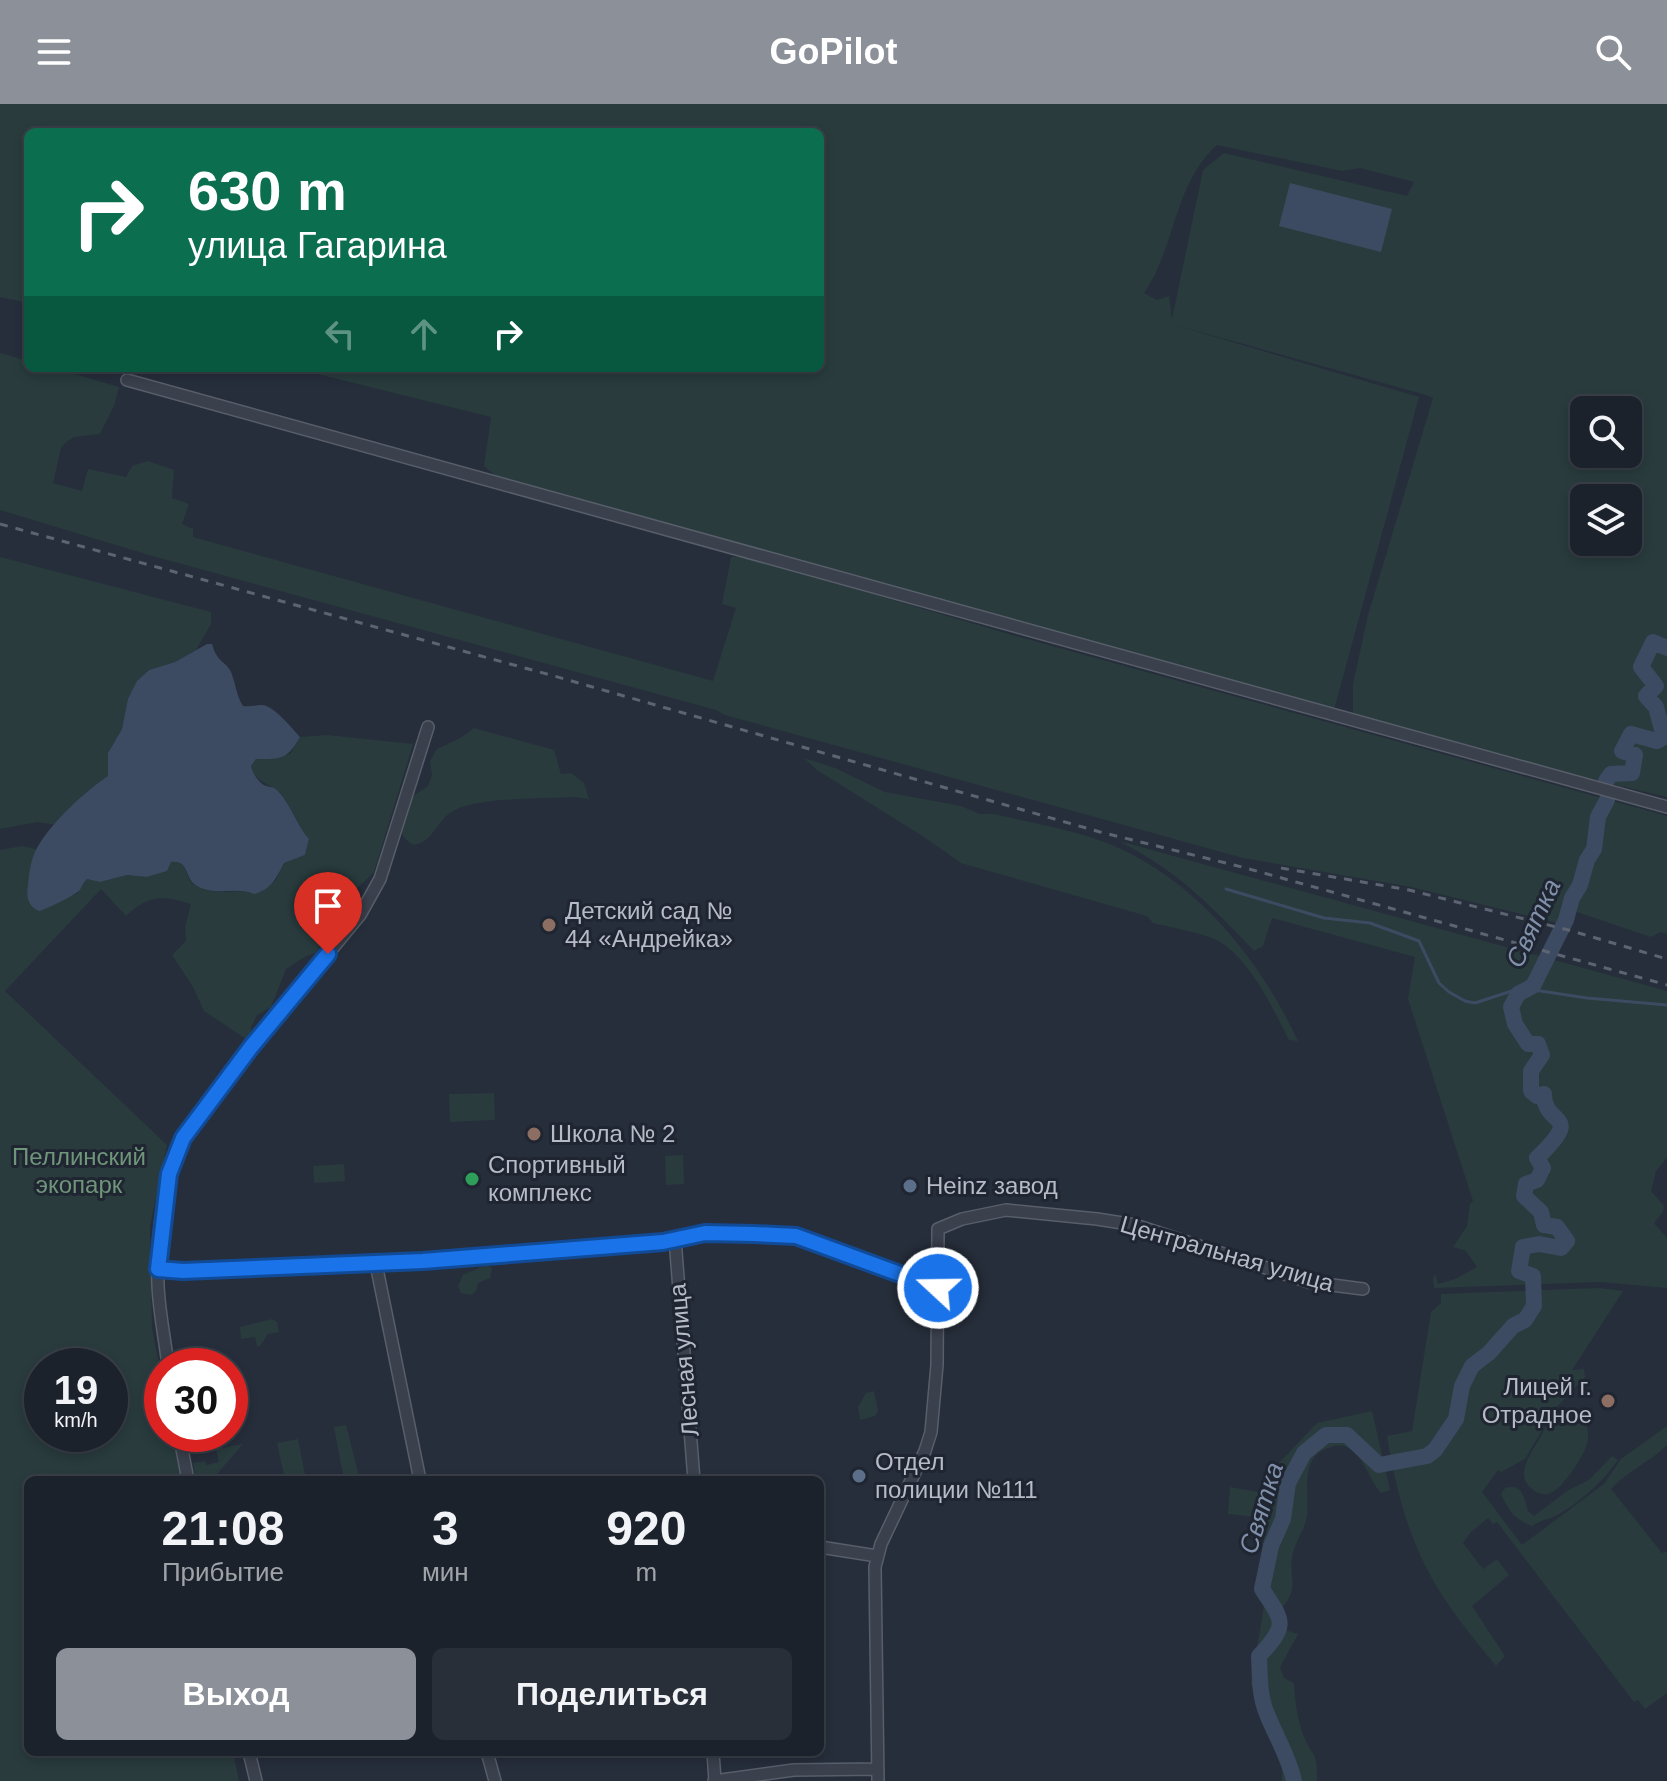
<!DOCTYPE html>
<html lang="ru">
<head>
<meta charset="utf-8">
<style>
	:root { --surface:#1c222c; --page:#292f38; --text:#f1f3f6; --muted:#a0a4a9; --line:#3a3f48; --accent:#8c9099 }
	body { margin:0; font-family:Arial,sans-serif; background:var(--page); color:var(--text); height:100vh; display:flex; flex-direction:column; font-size:30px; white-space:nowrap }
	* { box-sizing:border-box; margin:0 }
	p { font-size:26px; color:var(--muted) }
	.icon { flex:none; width:44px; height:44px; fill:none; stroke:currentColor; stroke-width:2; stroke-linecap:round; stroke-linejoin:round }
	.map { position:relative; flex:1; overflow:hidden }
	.sheet { position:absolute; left:24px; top:1372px; width:800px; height:280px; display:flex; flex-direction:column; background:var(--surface); border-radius:12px; box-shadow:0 4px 12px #0003,0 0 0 2px var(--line) }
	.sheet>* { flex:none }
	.top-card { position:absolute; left:24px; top:24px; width:800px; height:244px; border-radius:12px; box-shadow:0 4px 12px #0003,0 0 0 2px var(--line); background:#0b6e4f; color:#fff; overflow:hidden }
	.buttons { position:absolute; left:1570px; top:292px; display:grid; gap:16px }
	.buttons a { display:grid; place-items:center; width:72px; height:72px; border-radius:12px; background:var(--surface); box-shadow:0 4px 12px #0003,0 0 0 2px var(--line); font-size:40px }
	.speed { position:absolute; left:24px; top:1244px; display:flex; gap:16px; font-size:40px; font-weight:700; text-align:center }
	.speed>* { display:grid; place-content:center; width:104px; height:104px; border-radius:50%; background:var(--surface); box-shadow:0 4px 12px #0003,0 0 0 2px var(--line); line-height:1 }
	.speed small { font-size:20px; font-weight:400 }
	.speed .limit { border:12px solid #d22; background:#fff; color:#111 }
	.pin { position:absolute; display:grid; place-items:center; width:68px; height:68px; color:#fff; margin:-82px -34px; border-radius:50% 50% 50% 0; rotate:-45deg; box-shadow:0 0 8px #0007 }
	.pin .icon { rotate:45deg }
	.me { position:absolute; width:88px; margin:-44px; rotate:291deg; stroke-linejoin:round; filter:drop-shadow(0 0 6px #0008) }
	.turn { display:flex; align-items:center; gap:28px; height:168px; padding:0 32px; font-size:36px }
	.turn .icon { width:104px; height:104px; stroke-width:2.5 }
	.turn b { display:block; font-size:56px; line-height:68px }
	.lanes { display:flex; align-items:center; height:76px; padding:0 32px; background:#0003; justify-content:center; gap:40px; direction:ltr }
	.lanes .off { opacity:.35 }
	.eta { display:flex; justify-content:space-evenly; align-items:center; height:136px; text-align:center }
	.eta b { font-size:48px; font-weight:600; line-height:56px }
	.button { display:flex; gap:16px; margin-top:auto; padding:16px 32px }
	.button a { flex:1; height:92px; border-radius:12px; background:var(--accent); color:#fff; font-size:32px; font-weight:600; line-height:92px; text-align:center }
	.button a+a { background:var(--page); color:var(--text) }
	header { display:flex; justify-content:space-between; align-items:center; height:104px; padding:0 32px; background:var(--accent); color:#fff; font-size:36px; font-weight:600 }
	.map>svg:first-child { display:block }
	.green { fill:#293b3d; fill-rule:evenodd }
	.water { fill:#3d4b62 }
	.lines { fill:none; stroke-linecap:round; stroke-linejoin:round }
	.stream { stroke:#3d4b62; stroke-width:3 }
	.river { stroke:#3d4b62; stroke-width:16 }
	.minor-casing { stroke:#585e6a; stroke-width:14 }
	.minor { stroke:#3a404c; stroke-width:11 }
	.rail { stroke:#5c6472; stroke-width:3; stroke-dasharray:8 8; stroke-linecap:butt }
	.route-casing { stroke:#114b97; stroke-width:20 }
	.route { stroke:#1a73e8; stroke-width:14 }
	.education-dot { fill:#8d6e63; stroke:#1f2531; stroke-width:3 }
	.leisure-dot { fill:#2e9e5b; stroke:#1f2531; stroke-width:3 }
	.service-dot { fill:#5c6f8a; stroke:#1f2531; stroke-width:3 }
	.labels { text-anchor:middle; stroke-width:6; stroke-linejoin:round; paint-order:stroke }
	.poi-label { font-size:24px; fill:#b6bbc7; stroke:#1f2531; text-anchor:start }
	.park-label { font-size:24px; fill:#6f957a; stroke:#1f2531 }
	.street-label { font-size:24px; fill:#b6bbc7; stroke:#1f2531 }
	.water-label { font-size:26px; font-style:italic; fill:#8090ab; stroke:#1f2531 }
</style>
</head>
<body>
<header><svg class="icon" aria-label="menu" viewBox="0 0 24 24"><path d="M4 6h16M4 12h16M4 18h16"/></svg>GoPilot<svg class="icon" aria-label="search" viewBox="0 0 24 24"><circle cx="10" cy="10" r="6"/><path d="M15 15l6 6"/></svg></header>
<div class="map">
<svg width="1667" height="1677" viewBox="0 0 1667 1677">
	<rect width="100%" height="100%" fill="#262e3b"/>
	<path class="green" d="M0,0H1667V693L1426,636L1353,611V580L1368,511L1433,294L1426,291L1171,220L1419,293L1334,606L496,372L484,362L491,313L293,264H820V28H28V199L0,193ZM1217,41L1342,67L1360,64L1414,78L1407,92L1224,49L1203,66L1172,215L1169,192L1157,196L1144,189C1176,143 1174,79 1217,41ZM1584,306H1628V350H1584ZM1584,394H1628V438H1584Z
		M0,249L28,257V264H54L119,283L114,302L100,330L74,333L66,338L61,344L53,379L82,387L88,365L126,373L132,362L148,357L174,366L172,394L189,400L182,420L193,425V433L713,577L736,504L722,500L731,453H747L1012,531L1667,712V830L1660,828L1651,833L1565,804L1558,819L1411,783L1243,754L725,611L716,606L149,451L0,406Z
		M0,453L211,508V520L196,546L175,558L149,566L137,577L126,606L122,625L108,649V672L84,690L55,721L37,718L0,725Z
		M474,624L554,646L561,670L571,669L584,679L589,695L574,693C543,695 481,693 455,706C437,714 434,739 413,741L405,735L400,726L413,692L428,682L432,671L430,657L437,645L462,633Z
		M327,631L413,640L374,768L348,793L316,849L306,852L286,865L271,903L257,911L251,923L252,939L204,907L193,883L172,851L186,837L185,823L191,800C162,791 149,791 126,812L101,785L5,887L167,1041L150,1122L152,1224L162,1277V1330H172L181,1376H28V1648H233L239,1677H0V746L22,742L36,745L31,764L60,796L78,789L87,775L100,778L127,771L147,773L167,767L171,758C190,756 183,775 196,782C217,793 239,784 260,788L276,776L284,759L305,751L309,735C300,724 286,693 278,687C267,679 254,677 251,662L256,655L290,650L300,633ZM42,1262H110V1330H42Z
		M804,654L835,664L885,688L961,702L980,710H994C1031,719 1071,725 1107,739C1195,774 1259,854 1298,937L1289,936C1273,905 1251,857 1220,838C1205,829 1172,824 1153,819L1147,812L961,759L924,733L817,666Z
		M1119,737L1667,887V1054L1656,1067L1651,1087L1664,1102L1663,1108L1654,1119L1667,1134V1184L1600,1178L1434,1184L1433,1175L1435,1170L1438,1180L1455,1175L1477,1163L1466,1147L1453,1143L1467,1122L1470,1100L1473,1097L1408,895L1415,853L1272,814L1263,842L1254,847C1210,800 1177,767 1119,737Z
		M494,989L495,1016L450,1018L449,990Z
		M683,1051L684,1080L666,1081L665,1052Z
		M344,1060L345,1077L314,1079L313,1062Z
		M486,1161L492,1164L490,1174L478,1179L476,1187L471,1191L461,1189L458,1182L463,1171Z
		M1599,1184L1623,1187L1572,1266L1584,1265L1585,1273L1554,1306L1525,1355L1501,1368L1498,1366L1482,1388L1522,1441L1604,1380L1621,1355L1667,1322V1341C1649,1359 1630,1365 1611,1385L1662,1449L1665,1447L1667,1449V1589L1645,1605L1638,1596L1634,1598L1497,1418L1493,1420L1488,1414L1470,1429L1463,1439L1483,1465L1497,1455L1509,1471L1472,1502L1505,1552L1496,1562C1470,1530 1443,1498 1425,1461C1405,1422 1394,1375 1387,1332L1412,1327L1431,1208L1441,1199V1190Z
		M272,1215L277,1218L279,1228L268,1230L260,1242H257L255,1233L241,1235L240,1223Z
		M874,1287L878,1307L875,1312L860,1316L858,1303L866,1289Z
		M1568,1304L1583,1312C1586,1320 1589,1326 1588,1336C1586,1349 1562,1387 1548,1390C1542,1391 1535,1388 1531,1384C1514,1370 1532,1348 1540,1334C1547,1321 1552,1306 1568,1304Z
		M1372,1307L1390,1386L1381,1389C1370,1377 1364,1353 1349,1344C1343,1341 1337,1341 1331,1343C1298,1352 1310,1387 1307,1412C1305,1426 1294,1439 1292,1453C1289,1477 1300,1483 1281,1505L1285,1526L1298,1530L1280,1563L1284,1574L1294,1579C1295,1596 1297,1614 1303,1630C1312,1654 1318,1646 1317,1677H1282V1664L1251,1580L1264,1502L1257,1483L1274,1364L1317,1319Z
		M346,1321L360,1376H344L334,1323Z
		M298,1335L306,1376H285L277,1339Z
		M243,1340L212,1376H196L193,1359L205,1357L206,1361L219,1358L216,1345Z
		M1612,1352L1618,1356C1603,1377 1584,1395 1561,1409C1552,1415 1542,1415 1532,1422C1515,1416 1508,1406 1501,1390L1505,1384C1523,1379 1524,1394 1528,1407L1534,1412L1567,1387L1589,1376Z
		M1230,1383L1259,1388L1261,1399L1257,1413L1228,1410Z"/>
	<path class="water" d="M1290,79L1392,105L1381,148L1279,122Z
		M207,540H212C217,559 226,557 231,568C236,580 236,591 243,602C250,603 255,601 262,601C273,601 292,624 300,633C287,656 281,655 256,655L251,662C252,668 259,680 266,682C270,683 274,683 277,686C291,700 296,720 309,735L305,751L284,759C277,773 271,786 254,790C235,782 217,793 197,782C184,775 190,756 171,758L167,767L147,773L127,771L100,778L87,775C84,778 82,782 80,786C77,790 45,806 39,807C28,802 26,793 28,781C29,770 31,754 37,744C50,720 85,687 108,672V649L122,625L128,595L137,577L149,566L175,558Z"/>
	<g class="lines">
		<path class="stream" d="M1226,785L1324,814L1370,819L1419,837L1439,879L1449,888L1465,897L1475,899L1521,884L1587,894L1667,901"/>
		<path class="river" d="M1606,677L1611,670L1632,669L1635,651L1622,647L1631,630L1657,637L1664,633L1656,603L1646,592L1656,582L1641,563L1653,538L1667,544
			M1294,1677C1289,1653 1276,1633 1267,1610C1259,1592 1260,1571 1259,1552C1288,1521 1284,1518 1262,1485L1271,1442L1283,1415L1288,1379L1304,1349L1326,1331H1347L1379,1361L1427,1352L1435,1346L1456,1315L1462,1282L1472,1262L1489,1249L1513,1222L1525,1216L1534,1202L1533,1172L1519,1167L1523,1143L1539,1140L1561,1144L1567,1137L1557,1123L1544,1121L1541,1108L1524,1092L1526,1080L1537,1076L1543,1064L1537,1054C1586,1007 1544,1024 1544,990L1537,992L1531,987V967L1542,951L1538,940H1528L1515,920L1511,903L1518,890L1533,882L1566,816L1572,794L1580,781L1587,756L1594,745L1598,713L1607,696"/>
		<g class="minor-casing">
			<path id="minor" d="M127,276L1667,703
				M675,1135L694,1376
				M376,1160L420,1376
				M158,1165L183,1167L376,1160L663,1138L705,1129L796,1132L938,1184
				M168,1262C165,1235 159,1208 158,1181C156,1137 163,1074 183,1034L251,943L360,811L380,775L428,623
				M179,1330L188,1376
				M820,1443L877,1452
				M249,1648L256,1677
				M487,1648L495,1677
				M713,1648L715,1677
				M714,1677L794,1666L878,1665
				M878,1677L875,1463L881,1440L925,1347L931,1328L937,1261L938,1125L962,1115L1006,1106L1097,1115L1135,1121L1309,1178L1363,1185"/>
		</g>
		<use href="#minor" class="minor"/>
		<path class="rail" d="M0,420L554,572L1100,728L1242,763L1667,881
			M1281,764L1409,786L1572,827L1667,855"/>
	</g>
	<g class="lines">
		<g class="route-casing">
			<path id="route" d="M328,850L251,943L183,1034L169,1070L158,1165L183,1167L423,1157L663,1138L705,1129L754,1130L796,1132L938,1184"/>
		</g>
		<use href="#route" class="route"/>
	</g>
	<g class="education-dot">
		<circle cx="549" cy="821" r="8"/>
		<circle cx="534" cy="1030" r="8"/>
		<circle cx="1608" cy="1297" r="8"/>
	</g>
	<circle class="leisure-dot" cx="472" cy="1075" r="8"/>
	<g class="service-dot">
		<circle cx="910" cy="1082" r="8"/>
		<circle cx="859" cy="1372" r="8"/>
	</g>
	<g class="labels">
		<g class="poi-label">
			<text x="565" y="815">Детский сад №<tspan x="565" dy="28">44 «Андрейка»</tspan></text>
			<text x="550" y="1038">Школа № 2</text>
			<text x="488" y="1069">Спортивный<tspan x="488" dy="28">комплекс</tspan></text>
			<text x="926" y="1090">Heinz завод</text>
			<text x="1592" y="1291" text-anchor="end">Лицей г.<tspan x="1592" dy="28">Отрадное</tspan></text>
			<text x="875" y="1366">Отдел<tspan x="875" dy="28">полиции №111</tspan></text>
		</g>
		<g class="park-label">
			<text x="79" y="1061">Пеллинский<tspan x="79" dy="28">экопарк</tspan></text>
		</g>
		<g class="street-label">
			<text transform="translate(1227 1150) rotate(16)" y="8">Центральная улица</text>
			<text transform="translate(684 1256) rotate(-95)" y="8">Лесная улица</text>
		</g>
		<g class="water-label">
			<text transform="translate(1533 819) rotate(-65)" y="9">Святка</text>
			<text transform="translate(1261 1404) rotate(-73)" y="9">Святка</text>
		</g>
	</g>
</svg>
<div class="buttons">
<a><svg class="icon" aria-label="search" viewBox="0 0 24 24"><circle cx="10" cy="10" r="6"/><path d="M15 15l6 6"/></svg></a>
<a><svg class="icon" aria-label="layers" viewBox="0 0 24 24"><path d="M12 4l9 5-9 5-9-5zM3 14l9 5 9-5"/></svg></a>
</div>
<div class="speed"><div>19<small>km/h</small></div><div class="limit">30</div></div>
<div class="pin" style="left:328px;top:850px;background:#d93025"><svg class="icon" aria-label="arrive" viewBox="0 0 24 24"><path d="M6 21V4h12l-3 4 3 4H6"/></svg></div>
<svg class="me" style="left:938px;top:1184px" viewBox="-20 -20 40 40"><circle r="17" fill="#1a73e8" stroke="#fff" stroke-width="3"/><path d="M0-11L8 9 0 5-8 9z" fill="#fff"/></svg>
<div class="top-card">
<div class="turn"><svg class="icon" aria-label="right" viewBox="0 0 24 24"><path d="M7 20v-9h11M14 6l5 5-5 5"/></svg><div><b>630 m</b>улица Гагарина</div></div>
<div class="lanes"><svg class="icon off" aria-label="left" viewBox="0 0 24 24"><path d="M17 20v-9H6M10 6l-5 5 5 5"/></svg><svg class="icon off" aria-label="ahead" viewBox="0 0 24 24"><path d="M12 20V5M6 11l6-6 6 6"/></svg><svg class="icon" aria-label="right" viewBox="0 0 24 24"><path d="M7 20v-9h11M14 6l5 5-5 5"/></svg></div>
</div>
<section class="sheet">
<div class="eta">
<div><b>21:08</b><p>Прибытие</p></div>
<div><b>3</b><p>мин</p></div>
<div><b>920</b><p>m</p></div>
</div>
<div class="button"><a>Выход</a><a>Поделиться</a></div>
</section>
</div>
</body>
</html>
